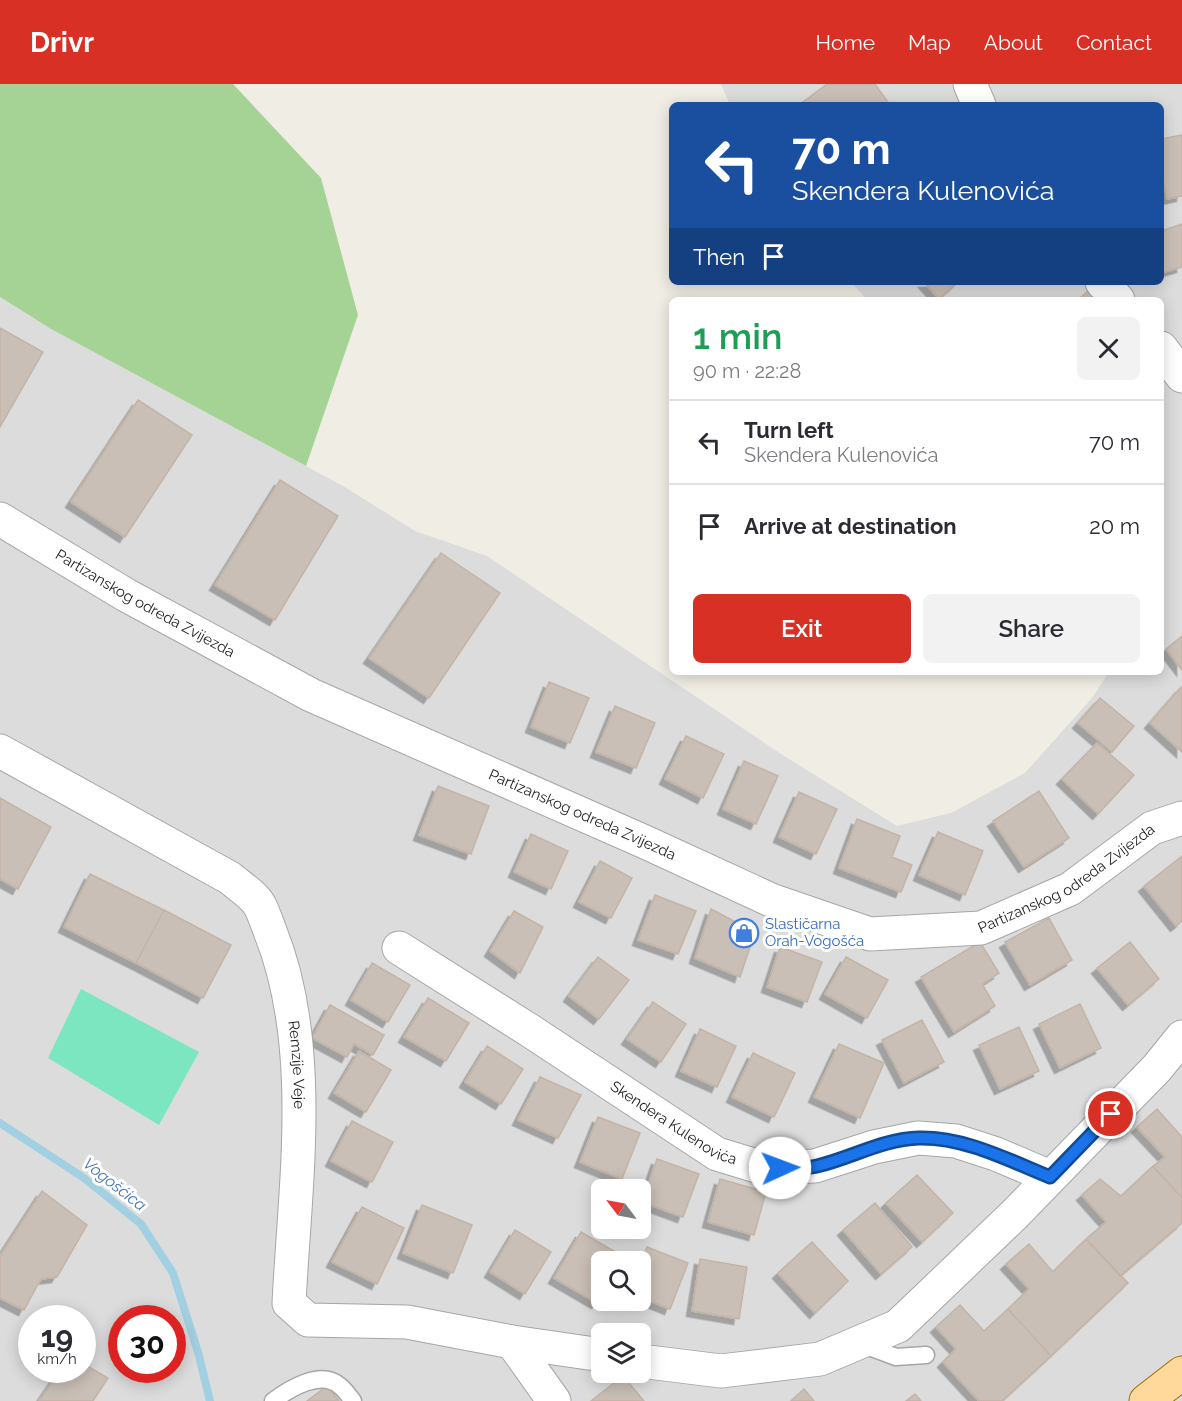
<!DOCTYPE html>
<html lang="en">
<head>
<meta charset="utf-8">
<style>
	:root { --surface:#fff; --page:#f2f2f3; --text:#2b2b33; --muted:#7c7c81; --line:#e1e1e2; --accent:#d93025 }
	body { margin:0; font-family:Raleway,sans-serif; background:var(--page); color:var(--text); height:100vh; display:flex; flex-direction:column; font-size:22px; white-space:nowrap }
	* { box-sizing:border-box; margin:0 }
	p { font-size:20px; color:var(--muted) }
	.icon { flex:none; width:33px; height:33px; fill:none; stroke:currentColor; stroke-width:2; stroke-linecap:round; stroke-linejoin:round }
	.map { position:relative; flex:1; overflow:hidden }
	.drawer { position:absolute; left:669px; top:213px; width:495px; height:378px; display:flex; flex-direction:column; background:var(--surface); border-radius:9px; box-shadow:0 3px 15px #0003 }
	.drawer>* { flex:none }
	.banner { position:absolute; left:669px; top:18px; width:495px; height:183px; border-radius:9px; box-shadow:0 3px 15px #0003; background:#1a4fa0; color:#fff; overflow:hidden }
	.needle { width:39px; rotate:302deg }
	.buttons { position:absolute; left:591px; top:1095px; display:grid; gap:12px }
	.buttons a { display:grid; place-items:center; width:60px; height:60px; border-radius:9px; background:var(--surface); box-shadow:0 3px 15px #0003; font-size:30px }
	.speed { position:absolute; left:18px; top:1221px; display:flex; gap:12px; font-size:30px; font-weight:700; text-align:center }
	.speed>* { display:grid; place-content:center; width:78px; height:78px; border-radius:50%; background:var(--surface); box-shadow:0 3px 15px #0003; line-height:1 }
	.speed small { font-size:15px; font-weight:400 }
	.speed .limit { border:9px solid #d22; background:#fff; color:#111 }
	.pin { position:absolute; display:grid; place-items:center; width:51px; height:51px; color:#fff; margin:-26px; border:3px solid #fff; border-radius:50%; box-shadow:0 2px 6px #0007 }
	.me { position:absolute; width:66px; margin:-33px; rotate:88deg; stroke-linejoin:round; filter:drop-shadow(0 0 4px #0008) }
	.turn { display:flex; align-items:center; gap:21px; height:126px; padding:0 24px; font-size:27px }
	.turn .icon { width:78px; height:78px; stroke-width:2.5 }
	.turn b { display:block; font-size:42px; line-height:51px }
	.then { display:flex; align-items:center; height:57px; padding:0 24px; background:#0003; gap:12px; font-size:22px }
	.round { display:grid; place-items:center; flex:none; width:63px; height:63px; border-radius:9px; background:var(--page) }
	.headline { display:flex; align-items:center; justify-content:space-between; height:102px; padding:0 24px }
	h1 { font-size:36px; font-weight:600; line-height:45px; color:#1e9e55 }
	.cta { display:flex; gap:12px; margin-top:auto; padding:12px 24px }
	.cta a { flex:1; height:69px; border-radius:9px; background:var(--accent); color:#fff; font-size:24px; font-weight:600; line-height:69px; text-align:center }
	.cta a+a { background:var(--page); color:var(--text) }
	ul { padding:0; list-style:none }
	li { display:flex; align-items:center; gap:18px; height:84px; padding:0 24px; border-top:2px solid var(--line) }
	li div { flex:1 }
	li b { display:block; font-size:22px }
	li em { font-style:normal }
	header { display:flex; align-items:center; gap:36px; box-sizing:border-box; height:84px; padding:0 30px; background:var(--accent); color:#fff }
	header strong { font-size:28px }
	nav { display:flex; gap:33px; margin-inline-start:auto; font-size:21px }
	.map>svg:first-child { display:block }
	.residential { fill:#dddcdc; fill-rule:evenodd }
	.forest { fill:#a5d395 }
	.pitch { fill:#7ce6c1 }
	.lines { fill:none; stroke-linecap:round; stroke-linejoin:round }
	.stream { stroke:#a1d0e2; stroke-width:8 }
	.building { fill:#c9bfb7; stroke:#c3b4a5; stroke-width:1.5; filter:url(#shadow) }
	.lane-casing { stroke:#a6a6a6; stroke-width:19 }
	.street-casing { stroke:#a6a6a6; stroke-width:35 }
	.primary-casing { stroke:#9a6d00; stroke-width:35 }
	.lane { stroke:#fff; stroke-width:16 }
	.street { stroke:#fff; stroke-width:33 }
	.primary { stroke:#ffd89b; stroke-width:33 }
	.route-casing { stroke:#114b97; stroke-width:15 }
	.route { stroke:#1a73e8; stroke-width:10 }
	.labels { text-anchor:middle; stroke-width:6; stroke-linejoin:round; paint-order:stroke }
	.street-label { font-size:15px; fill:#1f1f1f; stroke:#fff }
	.shop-label { font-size:15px; fill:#366cbe; stroke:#fff; text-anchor:start }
	.water-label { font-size:16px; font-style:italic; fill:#4378b7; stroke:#fff }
</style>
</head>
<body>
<header>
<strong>Drivr</strong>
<nav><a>Home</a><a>Map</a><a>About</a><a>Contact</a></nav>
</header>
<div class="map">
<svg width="1182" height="1317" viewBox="0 0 1182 1317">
	<defs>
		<filter id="shadow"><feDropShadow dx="-5.5" dy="5.5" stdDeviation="0" flood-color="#0004"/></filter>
	</defs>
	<rect width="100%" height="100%" fill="#f0ede4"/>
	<path class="residential" d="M721,0H1182V1317H0V213L51,245L343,402L415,447L487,472L781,670L897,742L951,729L1025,689L1092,614L1109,588H1161V216H867L851,198H1161V21H730ZM602,1106H640V1144H602ZM602,1178H640V1216H602ZM32,1234H82V1286H32ZM122,1234H172V1286H122ZM602,1250H640V1288H602Z"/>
	<path class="forest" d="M0,0H233L321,94L358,231L306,382L51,245L0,213Z"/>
	<path class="pitch" d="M81,905L199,968L159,1041L48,974Z"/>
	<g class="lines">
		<path class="stream" d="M0,1039L84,1094L141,1140L173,1189L198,1268L210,1317"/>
	</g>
	<path class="building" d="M827,0H875L890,21H799Z
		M1182,51V112L1167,115L1161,85V55Z
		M1182,140V183L1161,189V147Z
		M924,198H958L939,215Z
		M1088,207L1096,216H1078Z
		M0,244L43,268L0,343Z
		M138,316L192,351L125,453L71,418Z
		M280,396L338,432L275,536L215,501Z
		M441,469L500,509L429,614L369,574Z
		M1182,552V586L1166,565Z
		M549,598L589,614L570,659L531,643Z
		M1181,603L1182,604V668L1150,639Z
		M1100,614L1134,642L1112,668L1078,639Z
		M615,622L655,639L636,684L596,668Z
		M686,652L724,670L703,714L665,695Z
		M1097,659L1134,691L1098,730L1062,695Z
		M744,677L778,692L756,740L723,725Z
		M438,702L489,722L471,770L419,751Z
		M1039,707L1069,754L1024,783L993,737Z
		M799,708L837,725L816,770L779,753Z
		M0,714L51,743L18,805L0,795Z
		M857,735L900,752L892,773L912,781L901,808L839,784Z
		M938,748L983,767L965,811L919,791Z
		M531,750L568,767L551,805L514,788Z
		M1182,772V837L1176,842L1144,802Z
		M600,777L632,794L611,834L579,818Z
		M90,790L164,826L136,879L64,843Z
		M655,811L696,827L678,870L638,856Z
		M711,825L755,848L740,893L695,874Z
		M164,826L231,861L203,914L136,879Z
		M514,827L543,843L520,889L490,867Z
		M1049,834L1072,876L1030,901L1005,858Z
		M980,858L999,889L982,900L995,922L954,948L921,893Z
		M1130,858L1159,895L1128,921L1097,884Z
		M780,863L822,878L807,918L767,903Z
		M598,873L629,896L599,935L569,912Z
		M846,873L888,896L867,934L825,910Z
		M372,879L410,901L388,938L351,916Z
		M428,914L469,939L446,977L404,953Z
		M653,918L686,940L661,978L627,955Z
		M1080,920L1101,964L1060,984L1039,940Z
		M330,921L384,951L373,971L354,960L347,973L312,954Z
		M922,936L944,978L904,999L882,956Z
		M1019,943L1039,987L1000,1005L979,961Z
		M700,945L736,962L717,1003L681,987Z
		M839,960L884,979L860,1034L814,1013Z
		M487,962L523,985L501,1020L465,998Z
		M359,967L391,986L366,1028L334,1009Z
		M753,969L795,989L774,1033L732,1013Z
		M540,993L581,1011L558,1054L518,1036Z
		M1157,1025L1182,1053V1114L1153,1082L1165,1073L1137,1043Z
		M598,1033L640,1049L622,1095L580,1078Z
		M352,1037L393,1058L372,1098L331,1077Z
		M657,1075L699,1090L683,1133L642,1118Z
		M1153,1082L1182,1114V1139L1120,1192L1086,1155L1106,1138L1082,1111L1100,1095L1121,1112Z
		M917,1091L953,1129L922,1158L886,1119Z
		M720,1095L766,1108L754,1151L708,1138Z
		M42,1107L87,1141L57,1193L41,1195L24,1226L0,1214V1172Z
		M875,1119L912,1163L881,1190L843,1146Z
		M422,1121L472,1141L453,1189L403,1169Z
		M362,1123L404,1144L377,1200L332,1178Z
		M515,1146L551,1168L525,1210L490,1188Z
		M581,1148L624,1173L621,1178H602V1211L597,1219L554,1194Z
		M1086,1155L1128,1199L1051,1272L1008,1225L1029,1205L1006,1180L1029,1160L1053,1188Z
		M812,1158L848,1197L815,1229L778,1189Z
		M647,1163L688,1179L670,1225L640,1213V1179Z
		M700,1175L747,1183L739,1235L692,1227Z
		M960,1221L984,1247L1008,1225L1051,1272L1002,1317H979L943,1278L956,1265L936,1243Z
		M82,1279L108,1294L93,1317H39L60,1286H82Z
		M623,1292L644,1317H591Z
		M327,1302L339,1317H307Z
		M804,1305L814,1317H791Z
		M915,1310L921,1317H906Z"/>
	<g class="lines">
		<g class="lane-casing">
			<path id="lane" d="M861,1260L896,1273L926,1271
				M273,1317C289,1305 321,1285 340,1302C345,1306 349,1312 353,1317"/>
		</g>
		<g class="street-casing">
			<g id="street">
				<path d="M970,0L979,21"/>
				<path d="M1102,198L1118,216"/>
				<path d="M1161,264L1182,292"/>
				<path id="s1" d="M0,435L126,511L311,611L645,758L771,816L870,850L981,844L1070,805L1152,744L1182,734"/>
				<path id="s2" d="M0,667L230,794C239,802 254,811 260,822C264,830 267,839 270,847C316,961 295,1099 289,1219L308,1236L407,1238L512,1258L602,1271"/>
				<path id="s3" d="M399,864L529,946L717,1070L763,1084L815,1082L874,1063L918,1054L956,1057L996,1070L1050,1093"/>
				<path d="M512,1258L554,1317"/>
				<path d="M640,1277L721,1287L820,1275L898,1242L1014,1131L1157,984L1182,953"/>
			</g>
		</g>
		<g class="primary-casing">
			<path id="primary" d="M1146,1317L1182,1289"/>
		</g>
		<use href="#lane" class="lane"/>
		<use href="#street" class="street"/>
		<use href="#primary" class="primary"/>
	</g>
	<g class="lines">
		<g class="route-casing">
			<path id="route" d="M780,1084C792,1083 806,1085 817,1082C851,1074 883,1055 919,1054C965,1053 1008,1076 1050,1093L1111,1030"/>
		</g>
		<use href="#route" class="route"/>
	</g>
	<defs>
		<g id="shop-ring" transform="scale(1.5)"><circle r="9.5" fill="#fff" stroke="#3f7fe0" stroke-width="1.5"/><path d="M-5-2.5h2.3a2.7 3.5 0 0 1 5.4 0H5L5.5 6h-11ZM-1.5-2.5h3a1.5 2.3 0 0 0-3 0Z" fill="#3f7fe0"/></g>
	</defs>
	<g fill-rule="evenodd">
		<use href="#shop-ring" x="744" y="849"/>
	</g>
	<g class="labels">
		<g class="street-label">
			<text dy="5" stroke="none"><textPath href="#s1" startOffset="168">Partizanskog odreda Zvijezda</textPath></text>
			<text dy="5" stroke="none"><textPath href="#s1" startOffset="654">Partizanskog odreda Zvijezda</textPath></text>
			<text dy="5" stroke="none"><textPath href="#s1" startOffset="1176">Partizanskog odreda Zvijezda</textPath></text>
			<text dy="5" stroke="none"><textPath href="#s2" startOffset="468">Remzije Veje</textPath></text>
			<text dy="5" stroke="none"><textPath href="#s3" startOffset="326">Skendera Kulenovića</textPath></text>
		</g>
		<g class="shop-label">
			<text x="765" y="845">Slastičarna<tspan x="765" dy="17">Orah-Vogošća</tspan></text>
		</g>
		<g class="water-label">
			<text transform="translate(115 1100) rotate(38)" y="6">Vogošćica</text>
		</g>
	</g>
</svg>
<div class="buttons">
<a><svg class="needle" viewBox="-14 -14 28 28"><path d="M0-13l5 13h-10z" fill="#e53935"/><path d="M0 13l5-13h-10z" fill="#7c7c81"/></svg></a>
<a><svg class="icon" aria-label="search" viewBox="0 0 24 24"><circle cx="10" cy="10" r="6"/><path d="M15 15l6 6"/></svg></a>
<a><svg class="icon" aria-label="layers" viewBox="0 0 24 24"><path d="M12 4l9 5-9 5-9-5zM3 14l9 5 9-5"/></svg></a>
</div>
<div class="speed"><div>19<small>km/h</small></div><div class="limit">30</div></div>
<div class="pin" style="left:1111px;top:1030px;background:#d93025"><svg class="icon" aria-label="arrive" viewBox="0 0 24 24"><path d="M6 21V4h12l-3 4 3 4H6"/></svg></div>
<svg class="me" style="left:780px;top:1084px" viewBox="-20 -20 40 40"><circle r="19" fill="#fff"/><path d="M0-13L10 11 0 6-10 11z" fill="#1a73e8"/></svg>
<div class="banner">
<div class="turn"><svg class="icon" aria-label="left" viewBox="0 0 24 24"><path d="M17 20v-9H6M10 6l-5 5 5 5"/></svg><div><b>70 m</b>Skendera Kulenovića</div></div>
<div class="then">Then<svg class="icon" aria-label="arrive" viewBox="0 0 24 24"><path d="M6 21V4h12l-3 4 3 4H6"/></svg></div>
</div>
<section class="drawer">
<div class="headline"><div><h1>1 min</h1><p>90 m · 22:28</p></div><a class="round"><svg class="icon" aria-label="close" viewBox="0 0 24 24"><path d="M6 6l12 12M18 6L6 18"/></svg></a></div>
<ul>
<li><svg class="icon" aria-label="left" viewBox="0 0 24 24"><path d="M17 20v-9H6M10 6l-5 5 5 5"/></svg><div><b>Turn left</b><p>Skendera Kulenovića</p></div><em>70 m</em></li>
<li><svg class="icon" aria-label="arrive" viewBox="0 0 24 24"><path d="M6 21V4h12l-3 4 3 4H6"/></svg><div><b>Arrive at destination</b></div><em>20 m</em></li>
</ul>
<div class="cta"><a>Exit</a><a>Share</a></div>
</section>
</div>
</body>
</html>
